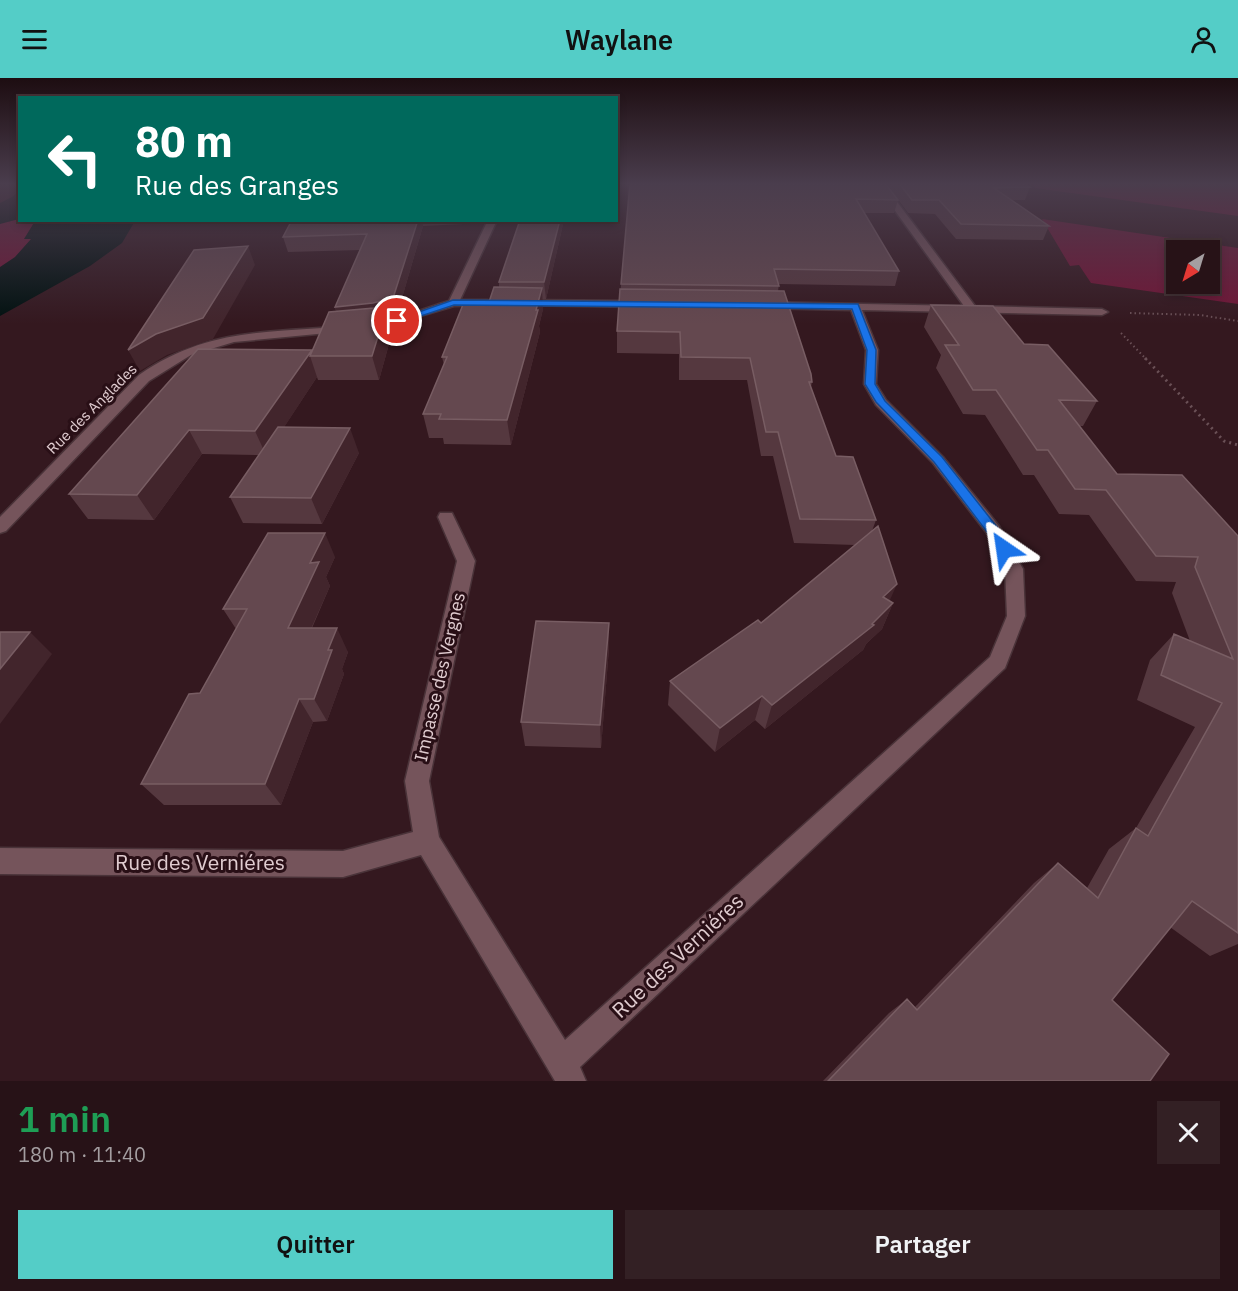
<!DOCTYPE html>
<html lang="fr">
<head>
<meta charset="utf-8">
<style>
	:root { --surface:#271217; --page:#332024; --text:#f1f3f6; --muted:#a49ea1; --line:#433236; --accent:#54cdc7 }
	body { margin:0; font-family:"IBM Plex Sans",sans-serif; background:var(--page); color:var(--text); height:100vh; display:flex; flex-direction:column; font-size:22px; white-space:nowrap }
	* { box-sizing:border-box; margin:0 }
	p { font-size:20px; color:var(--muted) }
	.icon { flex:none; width:33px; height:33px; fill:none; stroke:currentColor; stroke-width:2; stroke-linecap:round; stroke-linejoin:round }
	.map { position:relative; height:1003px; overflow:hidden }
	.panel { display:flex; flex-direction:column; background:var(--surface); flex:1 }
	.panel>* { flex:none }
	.top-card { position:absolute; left:18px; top:18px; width:600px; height:126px; border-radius:0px; box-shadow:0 3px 9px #0003,0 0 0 2px var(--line); background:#00695c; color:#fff; overflow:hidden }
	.needle { width:39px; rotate:218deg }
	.tools { position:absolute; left:1166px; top:162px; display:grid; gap:12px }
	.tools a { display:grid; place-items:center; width:54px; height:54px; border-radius:0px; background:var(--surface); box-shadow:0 3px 9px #0003,0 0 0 2px var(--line); font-size:30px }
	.pin { position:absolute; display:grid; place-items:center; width:51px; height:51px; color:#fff; margin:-26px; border:3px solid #fff; border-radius:50%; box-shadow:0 2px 6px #0007 }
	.me { position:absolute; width:66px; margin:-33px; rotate:328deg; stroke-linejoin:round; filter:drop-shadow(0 0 4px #0008) }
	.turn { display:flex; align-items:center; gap:21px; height:126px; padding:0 18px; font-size:27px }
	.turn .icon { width:78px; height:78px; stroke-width:2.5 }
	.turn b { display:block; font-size:42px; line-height:51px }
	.round { display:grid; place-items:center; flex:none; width:63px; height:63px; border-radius:0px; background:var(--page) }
	.headline { display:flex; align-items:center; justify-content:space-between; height:102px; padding:0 18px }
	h1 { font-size:36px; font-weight:600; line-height:45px; color:#1e9e55 }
	.primary-button { display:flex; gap:12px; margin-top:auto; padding:12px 18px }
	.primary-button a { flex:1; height:69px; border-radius:0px; background:var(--accent); color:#111; font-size:24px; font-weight:600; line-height:69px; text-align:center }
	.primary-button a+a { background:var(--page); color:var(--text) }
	header { display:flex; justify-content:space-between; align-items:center; height:78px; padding:0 18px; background:var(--accent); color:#111; font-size:27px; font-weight:600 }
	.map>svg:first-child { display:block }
	.green { fill:#711536; fill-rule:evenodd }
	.water { fill:#011110 }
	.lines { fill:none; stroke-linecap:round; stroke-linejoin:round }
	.street-casing { stroke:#4a3339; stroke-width:3 }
	.path-far1 { stroke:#6a5056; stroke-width:2; stroke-dasharray:1.5 3; stroke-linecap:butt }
	.path { stroke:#6a5056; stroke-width:3; stroke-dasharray:2 4; stroke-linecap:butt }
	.street { fill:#75545b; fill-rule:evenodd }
	.wall { fill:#55383f }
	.shaded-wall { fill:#42252c }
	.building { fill:#64484f; stroke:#785d63; stroke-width:1.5 }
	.route { fill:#1a73e8; stroke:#114b97; stroke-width:1.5 }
	.labels { text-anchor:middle; stroke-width:6; stroke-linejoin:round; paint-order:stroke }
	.far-street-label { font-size:15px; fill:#e0ccd0; stroke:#290f16 }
	.street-label { font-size:18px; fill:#e0ccd0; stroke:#290f16 }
	.near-street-label { font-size:21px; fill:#e0ccd0; stroke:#290f16 }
</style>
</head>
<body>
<header><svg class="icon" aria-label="menu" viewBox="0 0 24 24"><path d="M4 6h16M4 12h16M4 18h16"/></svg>Waylane<svg class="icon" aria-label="person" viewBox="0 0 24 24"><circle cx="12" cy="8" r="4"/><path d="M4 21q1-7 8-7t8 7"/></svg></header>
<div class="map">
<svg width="1238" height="1003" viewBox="0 0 1238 1003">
	<rect width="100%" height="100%" fill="#34181f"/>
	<path class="green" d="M1031,105H1238V138L1035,110Z
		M19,122L20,142L88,143L0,214V129Z
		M1042,141L1238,170V226L1091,205L1079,187L1070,188ZM1176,172H1209V206H1176Z"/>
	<path class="water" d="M19,113V141L0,146V125L12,119Z
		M35,143H135L122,165L90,188L0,238V189L15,179L31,161H24Z"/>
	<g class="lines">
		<g class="street-casing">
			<path id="street" d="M875,105H883L975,228L1102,231L1108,234L1102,237L862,232L878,272L876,306L886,322L943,379L999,448L1023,491L1025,538L1005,590L580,989L586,1003H555L421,777L343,799L0,796V770L343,773L413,754L405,703L457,483L438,439L440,435H452L475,483L429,703L439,759L565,962L990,579L1007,538L1005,491L986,454L933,385L876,327L864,306L866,272L851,232L764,230L759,227L764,224L964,228Z
				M488,142H497L460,222H487L491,223V227L454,228L380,250L234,264L191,277L149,303L6,453L0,455V439L139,297C217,242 291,258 378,244C402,240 426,230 449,223Z
				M518,222L643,223L648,226L643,229L514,227V223Z"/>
		</g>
		<path class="path-far1" d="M1130,235L1200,237L1238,243
			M1121,255L1147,282"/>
		<path class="path" d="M1145,280L1224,363L1238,367"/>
		<use href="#street" class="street"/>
	</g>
	<path class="wall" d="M630,105L898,122L894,135H864L899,193L895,208L779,206L778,213L812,304L811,309L836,378L876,442L872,453L890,523L893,525L882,551L866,566L863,572L765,651L755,642L715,674L668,627L670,603L761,545L855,467L794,465L773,378H761L747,302H679V276L617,275V253Z
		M886,105H1024L1030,109L1025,122H1012L1049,148L1043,162L956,161L935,136L908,135Z
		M292,142H486L484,145L423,148L397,237L391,239L394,248L379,302H318L317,299L284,349L359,375L322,446L243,445L230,419L259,377L202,376L154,442L88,441L69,416L312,272L336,233L335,229L360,172L288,174L283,159Z
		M498,142H564L546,221H542L543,231L539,248L540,254L511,367L444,366L443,360H429L423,336L444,287L442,279L489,224L499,209V204L519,144L498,145Z
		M931,227L1024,266L1097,323L1083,348H1079L1117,396L1238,458V866L1210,878L1170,849L1112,922L1150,1003H823L889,935L907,921L915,929L1034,805L1058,785L1087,810L1109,771L1136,750L1195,649L1137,622L1150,582L1174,556L1190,563L1172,515L1176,504L1136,503L1089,437L1059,436L1034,397H1023L985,337L963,336L936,290L941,277L924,249Z
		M335,479L326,499L330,508L312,550L348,574L342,591L344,596L327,643L313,644L281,727H164L141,706L200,615L236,551L223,531Z
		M609,570L601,670L525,668L521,644Z"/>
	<path class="shaded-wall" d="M418,142H422L423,148L397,237L391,239L394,248L379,302L372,278L340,246L335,229Z
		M560,142H564L546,221L544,204Z
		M248,168L255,187L213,261L167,277L140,293L128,272Z
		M542,210L543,231L539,248L540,254L511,367L507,342Z
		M312,272L310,278L317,299L266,377L255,353Z
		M350,350L359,375L322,446L311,420Z
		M189,352L202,376L154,442L137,417Z
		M325,455L335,479L326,499L330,508L301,573L288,550L310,485Z
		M897,506L886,531L883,519Z
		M893,525L882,551L866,566L863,572L765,651L772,627L872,546Z
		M609,545V570L601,670L600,647Z
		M337,550L348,574L342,591L344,596L327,643L314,621L328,572Z
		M30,554L52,576L0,646V591Z
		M762,618L755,642L715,674L720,650Z
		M299,621L313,644L281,727L265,706Z"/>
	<path class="building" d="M630,105H885L898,122L856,121L899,193L774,191L779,208L621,206Z
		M899,105H1024L1030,109L994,110L1049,148L961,146L939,122H912Z
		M292,142H418L393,220L373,225L335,229L367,156L283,159Z
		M520,142H560L544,204H499Z
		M248,168L203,240L156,256L128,272L194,172Z
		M494,209L542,210L536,232H538L507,342L439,341L441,336H423L447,279H442L464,224H489Z
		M620,211L784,213L811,296L812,304H809L836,378L853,379L876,442L800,441L778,354H766L750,280L681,279L680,254L617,253Z
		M388,226L372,278H310L329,234L374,230Z
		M931,227L993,228L1024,266L1048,267L1097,323L1059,322L1117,396L1182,397L1238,458V855L1192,823L1112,922L1169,976L1150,1003H828L907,921L917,932L1058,785L1098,820L1136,750L1148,758L1222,625L1161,597L1174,556L1233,581L1195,489L1198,479L1156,478L1106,412L1075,411L1048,372H1037L996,312H973L945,267H959Z
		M198,271L312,272L255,353L189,352L137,417L69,416Z
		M278,349L350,350L311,420L230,419Z
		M878,448L897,506L883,519L893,525L872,546L874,547L772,627L762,618L720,650L670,603L758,542L761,545Z
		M268,455H325L310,485L319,484L288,550H337L328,572H332L314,621H299L265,706H141L189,616L200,615L247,531H223Z
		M536,543L609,545L600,647L521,644Z
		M0,554H30L0,591Z"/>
	<linearGradient id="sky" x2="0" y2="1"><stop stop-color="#1d0d11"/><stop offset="0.43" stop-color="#4a3d4d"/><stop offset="1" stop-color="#4a3d4d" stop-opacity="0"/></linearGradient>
	<rect width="1238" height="246" fill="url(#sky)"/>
	<path class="route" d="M453,222L858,226L876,272L875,306L885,323L942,379L997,449L1010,471L1004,476L999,475L987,454L934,384L876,324L865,306L867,272L852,231L454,227L400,245L393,243Z"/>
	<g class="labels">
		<g class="far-street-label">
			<text transform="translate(92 331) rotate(-45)" y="5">Rue des Anglades</text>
		</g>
		<g class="street-label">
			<text transform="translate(440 599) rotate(-77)" y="6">Impasse des Vergnes</text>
		</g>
		<g class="near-street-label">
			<text x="200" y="792">Rue des Verniéres</text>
			<text transform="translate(678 878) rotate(-43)" y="7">Rue des Verniéres</text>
		</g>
	</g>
</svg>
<div class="tools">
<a><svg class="needle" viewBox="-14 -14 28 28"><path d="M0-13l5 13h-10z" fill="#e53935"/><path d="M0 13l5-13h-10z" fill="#a49ea1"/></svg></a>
</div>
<div class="pin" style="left:397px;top:243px;background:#d93025"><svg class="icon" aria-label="arrive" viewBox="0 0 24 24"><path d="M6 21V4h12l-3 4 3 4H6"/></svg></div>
<svg class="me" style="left:1004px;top:471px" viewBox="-20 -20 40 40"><path d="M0-17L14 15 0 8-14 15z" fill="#1a73e8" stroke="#fff" stroke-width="4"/></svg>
<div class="top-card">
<div class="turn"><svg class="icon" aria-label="left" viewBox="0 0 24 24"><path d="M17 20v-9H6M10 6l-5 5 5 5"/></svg><div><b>80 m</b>Rue des Granges</div></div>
</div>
</div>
<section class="panel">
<div class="headline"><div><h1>1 min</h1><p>180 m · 11:40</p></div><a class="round"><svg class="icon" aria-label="close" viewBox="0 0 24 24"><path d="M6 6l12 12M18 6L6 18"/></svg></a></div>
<div class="primary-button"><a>Quitter</a><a>Partager</a></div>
</section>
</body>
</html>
